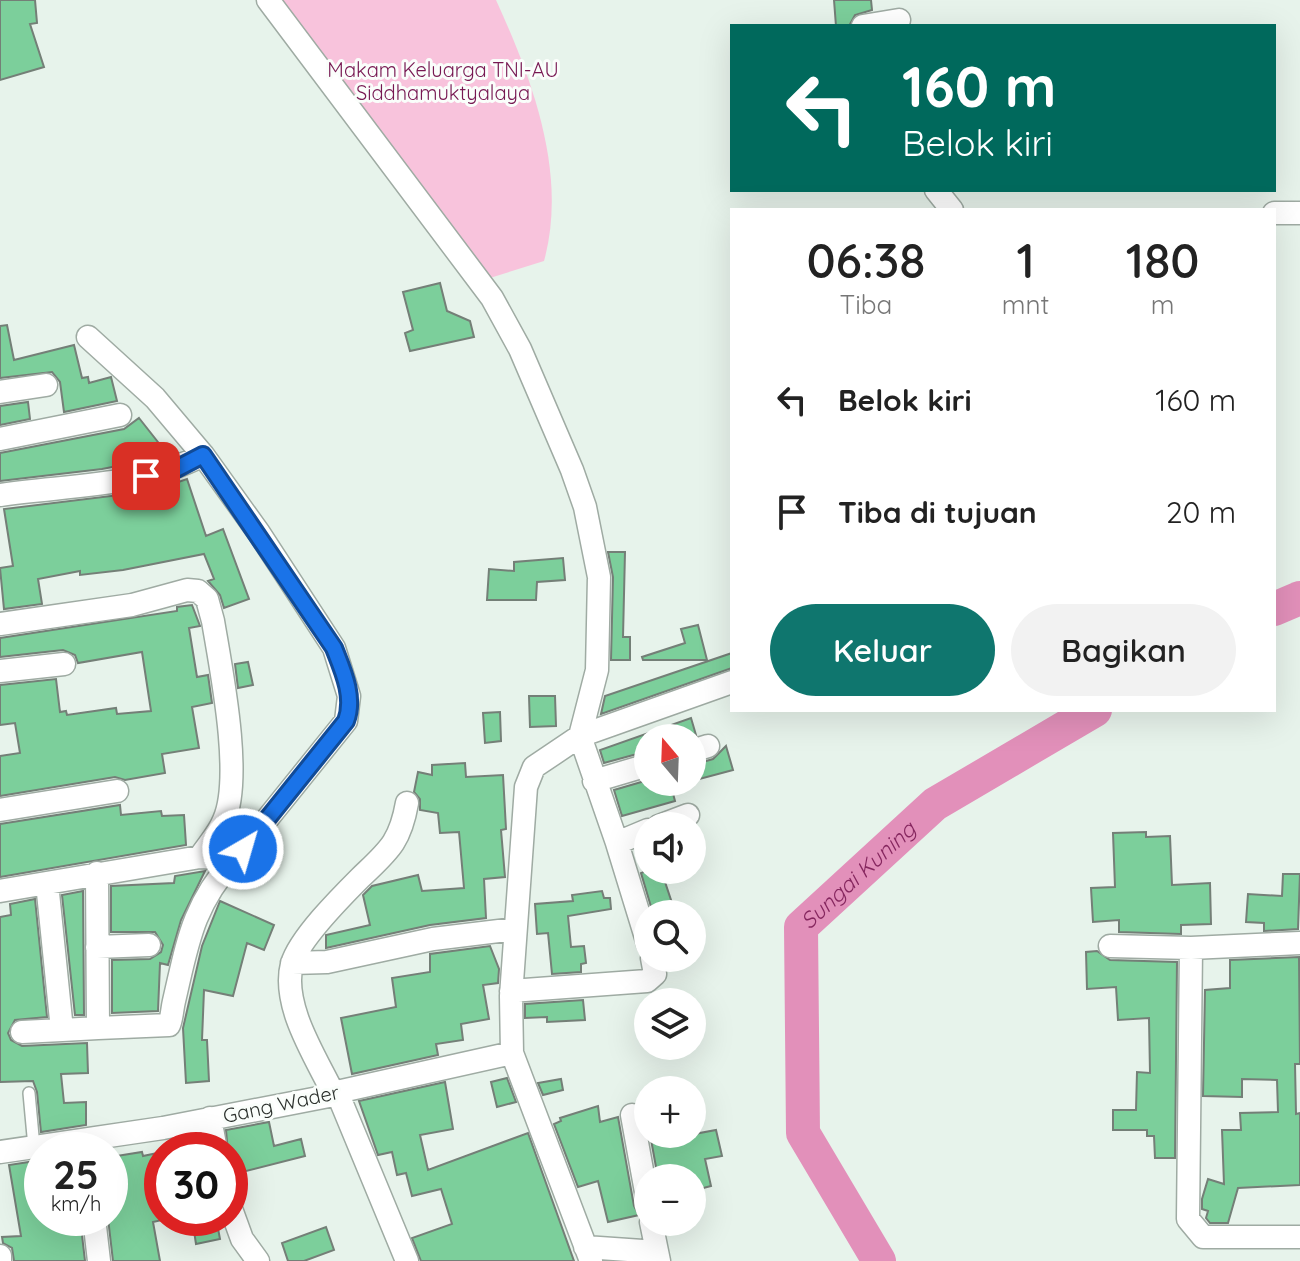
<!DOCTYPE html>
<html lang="id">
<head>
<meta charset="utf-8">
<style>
	:root { --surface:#fff; --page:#f2f2f2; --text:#222; --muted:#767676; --accent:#0f766e }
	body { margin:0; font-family:Quicksand,sans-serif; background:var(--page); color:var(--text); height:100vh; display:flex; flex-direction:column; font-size:30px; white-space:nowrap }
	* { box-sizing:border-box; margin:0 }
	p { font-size:26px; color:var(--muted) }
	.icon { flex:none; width:44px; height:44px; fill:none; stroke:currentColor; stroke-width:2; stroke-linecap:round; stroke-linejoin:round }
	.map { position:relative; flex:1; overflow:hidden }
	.details { position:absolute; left:730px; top:208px; width:546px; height:504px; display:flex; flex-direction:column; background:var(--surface); border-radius:0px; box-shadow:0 8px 32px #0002 }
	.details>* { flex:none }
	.top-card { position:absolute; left:730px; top:24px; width:546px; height:168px; border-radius:0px; box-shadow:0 8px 32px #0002; background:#00695c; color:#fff; overflow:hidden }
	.needle { width:52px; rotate:341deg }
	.buttons { position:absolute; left:634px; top:724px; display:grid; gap:16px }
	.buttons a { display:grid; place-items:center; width:72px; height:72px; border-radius:50%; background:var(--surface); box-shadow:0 8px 32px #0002; font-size:40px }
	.speed { position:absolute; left:24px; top:1132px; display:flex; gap:16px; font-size:40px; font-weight:700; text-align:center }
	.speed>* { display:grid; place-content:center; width:104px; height:104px; border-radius:50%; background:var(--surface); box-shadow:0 8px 32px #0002; line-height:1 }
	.speed small { font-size:20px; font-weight:400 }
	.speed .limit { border:12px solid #d22; background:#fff; color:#111 }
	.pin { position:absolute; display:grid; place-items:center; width:68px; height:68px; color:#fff; margin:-34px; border-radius:16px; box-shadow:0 4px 12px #0006 }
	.me { position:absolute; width:88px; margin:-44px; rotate:38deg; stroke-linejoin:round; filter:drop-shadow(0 0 6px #0008) }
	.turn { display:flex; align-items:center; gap:28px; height:168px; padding:0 40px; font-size:36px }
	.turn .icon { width:104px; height:104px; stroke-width:2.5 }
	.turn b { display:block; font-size:56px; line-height:68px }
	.eta { display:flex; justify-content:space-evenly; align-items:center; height:136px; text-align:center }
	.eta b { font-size:48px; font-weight:600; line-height:56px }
	.button { display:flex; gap:16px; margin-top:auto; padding:16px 40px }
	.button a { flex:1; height:92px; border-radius:48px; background:var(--accent); color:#fff; font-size:32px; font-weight:600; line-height:92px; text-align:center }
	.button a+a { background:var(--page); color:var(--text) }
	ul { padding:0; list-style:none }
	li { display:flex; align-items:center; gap:24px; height:112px; padding:0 40px }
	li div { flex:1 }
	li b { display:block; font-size:30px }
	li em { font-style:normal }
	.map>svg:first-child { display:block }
	.green { fill:#f8c3dc }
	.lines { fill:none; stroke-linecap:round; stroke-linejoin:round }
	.river { stroke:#e290ba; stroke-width:34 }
	.building { fill:#7ccf9b; stroke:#747f77; stroke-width:2 }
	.lane-casing { stroke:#9faba3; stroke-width:14 }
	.street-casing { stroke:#9faba3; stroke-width:25 }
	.lane { stroke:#fff; stroke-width:11 }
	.street { stroke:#fff; stroke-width:22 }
	.route-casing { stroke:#114b97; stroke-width:20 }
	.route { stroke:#1a73e8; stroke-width:14 }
	.labels { text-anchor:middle; stroke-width:6; stroke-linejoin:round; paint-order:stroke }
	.park-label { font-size:20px; fill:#771852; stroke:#fafefb }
	.street-label { font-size:20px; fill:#2c312d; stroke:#fafefb }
	.water-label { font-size:22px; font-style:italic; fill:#86275f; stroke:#fafefb }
</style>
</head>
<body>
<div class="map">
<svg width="1300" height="1261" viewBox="0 0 1300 1261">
	<rect width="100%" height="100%" fill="#e7f3eb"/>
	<path class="green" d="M278,0H496C532,79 568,174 544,261L490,278Z"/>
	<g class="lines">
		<g class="river">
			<path d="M1274,609L1300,598"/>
			<path id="s1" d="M879,1261L803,1133L801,927L935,804L1095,710"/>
		</g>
	</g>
	<path class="building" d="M0,0H35L37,23L30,24L44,67L0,80Z
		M834,0H871L872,10L855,15L849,26H836Z
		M440,283L447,311L470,321L474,337L410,351L405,333L413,330L403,292Z
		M7,325L14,360L74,345L82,378L88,377L89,383L111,377L117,401L64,412L60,382L52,372L0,378V326Z
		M28,402L30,419L0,425V406Z
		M139,418L165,451L154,459L102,469L0,481V453L124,429Z
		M187,479L206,536L223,529L249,599L224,608L220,595L208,581L214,579L204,554L123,570L80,575V571L38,579L42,604L4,609L0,568L13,566L4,509L152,491Z
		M608,552H625L623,637H630V660H611L613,577Z
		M563,558L565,580L537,582L536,600H487L489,569L514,571V562Z
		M192,605L200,626L189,628L197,677L208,675L212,703L192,707L199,748L162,754L165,773L125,780L115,777L0,796V756L20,753L15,723L0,725V685L56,679L60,712L66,711L67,715L116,708L117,714L151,711L142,652L78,663L75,655L63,650L0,657V638L177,611V607Z
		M698,625L707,660H643L642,657L685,643L681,629Z
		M732,653V668L601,714L605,696Z
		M248,662L253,685L238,688L235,664Z
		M529,696H555L556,726L530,727Z
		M500,712L501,741L485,743L483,713Z
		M691,718L696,735L648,738V751L604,763L600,750Z
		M726,746L733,770L692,781V765L713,759Z
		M465,763L466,777L503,775L506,829L501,830L505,877L484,879L486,918L430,925L326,948V935L370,925L363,895L372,886L418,875L422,891L464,888L459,832L440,833L438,813L420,810V799L414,792L418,772L432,775V765Z
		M648,780L670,782L675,801L622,816L614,790Z
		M120,805L121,815L161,811L162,816L184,815L186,845L0,877V824Z
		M1146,832V837L1170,836L1172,885L1210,883L1211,924L1181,925V934L1119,932V920L1093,922L1091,888L1115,887L1113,833Z
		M649,870H661L672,903L652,910L641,873Z
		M205,871L181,920L168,965L160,963L158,1011L112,1013V960L150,959L161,952L163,945L155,932H111V886L174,883L175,876Z
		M1283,874H1300L1298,929L1264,931V923L1246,922L1248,894L1282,896Z
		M83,891L84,1015H75L62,895Z
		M602,891L604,898H610L611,909L568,916L571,947L584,946L586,963L581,964V972L552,974L548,933L537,934L535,904L573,901L572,895Z
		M35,899L47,1017L15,1020L8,1033L11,1040L22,1046L87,1043L88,1073L61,1074L64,1103L86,1102V1125L41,1132L37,1092L33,1081L0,1082V917L11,915L10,904Z
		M220,901L274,925L264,950L247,943L233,996L204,990L202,1040H207L209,1081L186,1083L183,1028L202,946Z
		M490,946L499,969L498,983L483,985L489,1019L461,1024L463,1040L436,1044L438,1055L352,1074L341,1018L396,1007L392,978L430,972V954Z
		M1097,951L1110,960L1177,962L1175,1158H1155L1154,1136H1147V1130H1113V1110H1136L1137,1072L1150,1073L1149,1018L1118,1020L1116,987L1087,989L1086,952Z
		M1299,957L1300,1064H1295L1296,1114L1300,1113V1185L1238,1188L1228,1223H1210L1206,1218L1208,1211L1202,1209V1199L1208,1179L1224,1184L1222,1130H1241L1240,1113L1278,1112L1277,1080L1242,1079V1097L1203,1096L1205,990L1230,988V960Z
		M583,1000L585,1020L547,1022V1017L525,1018V1004Z
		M507,1078L516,1102L497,1107L491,1082Z
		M561,1079L563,1090L543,1095L538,1083Z
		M445,1082L453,1129L420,1135L428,1170L528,1133L574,1261H421L412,1238L452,1224L441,1189L412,1196L406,1173L397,1175L392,1152L378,1155L359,1101Z
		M598,1106L600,1122L618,1117L634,1206L639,1215L608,1222L598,1181L578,1187L554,1124L561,1121L560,1118Z
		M269,1122L274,1146L301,1139L305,1156L230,1175L226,1130Z
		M716,1130L722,1156L705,1159L711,1186L692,1191V1178H658L650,1134H661L662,1140Z
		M142,1152L143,1156L162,1152V1220L153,1222L160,1261H113L108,1218L110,1157Z
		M42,1160V1218H80L85,1261H14L12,1248L3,1243L2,1237L21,1236L9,1165Z
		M192,1218H216L220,1239L196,1244Z
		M326,1227L334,1250L304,1261H288L282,1243Z"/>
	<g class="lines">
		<g class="lane-casing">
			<path id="lane" d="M29,1093L34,1147"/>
		</g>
		<g class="street-casing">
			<path id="street" d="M268,0L492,298L520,349L572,470L585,507L599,577L597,670L580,736L617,843L648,830
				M863,26L899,20
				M936,190L952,210
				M1274,213H1300
				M88,337L155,398L203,455L259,533L334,648L349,696L346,721L243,849L234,859L200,857
				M0,392L46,385
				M0,439L120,415
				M0,495C67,485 142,487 203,455
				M0,624L132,605L187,590L198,591L207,599L213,621C221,669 243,777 224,820C219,833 208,845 200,857L0,891
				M0,671L64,664
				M692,751L708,746
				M594,781L648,765
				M0,810L117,791
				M659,826L688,815
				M617,843L648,944
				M97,873L98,1028L169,1025C172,1018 172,1009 174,1001C188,941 192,907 234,859
				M47,883L62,1030L98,1028
				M1110,946L1191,948L1300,943
				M97,947L149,945
				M1191,948L1188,1219L1203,1237H1300
				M292,963L327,962L433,939L515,929
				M511,991L647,981L655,974L652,958
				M22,1032L62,1030
				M337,1092L407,1261
				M334,1095C317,1059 281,1006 292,964C299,939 341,897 360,878C388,851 400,843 407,803
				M632,1115L648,1203
				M210,1118L216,1150
				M0,1152L163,1128L334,1095L337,1092L512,1053
				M230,1206L242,1239L258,1261
				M94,1218L99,1261
				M651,1222L659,1261
				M585,1247L657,1252
				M0,1256V1261
				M591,1261L512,1053L511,996L526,787L534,767L580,736L732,682"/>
		</g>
		<use href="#lane" class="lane"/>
		<use href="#street" class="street"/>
	</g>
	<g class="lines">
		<g class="route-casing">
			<path id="route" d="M146,476L176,469L203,455L334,648C343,671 355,697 346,721L243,849"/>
		</g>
		<use href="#route" class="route"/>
	</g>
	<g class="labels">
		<g class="park-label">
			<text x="443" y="77">Makam Keluarga TNI-AU<tspan x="443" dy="23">Siddhamuktyalaya</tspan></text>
		</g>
		<g class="street-label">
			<text transform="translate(281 1104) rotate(-12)" y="7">Gang Wader</text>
		</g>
		<g class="water-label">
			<text dy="8" stroke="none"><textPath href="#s1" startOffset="432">Sungai Kuning</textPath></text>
		</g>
	</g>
</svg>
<div class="buttons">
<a><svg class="needle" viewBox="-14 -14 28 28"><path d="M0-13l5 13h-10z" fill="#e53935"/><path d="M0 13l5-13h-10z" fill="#767676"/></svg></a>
<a><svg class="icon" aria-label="sound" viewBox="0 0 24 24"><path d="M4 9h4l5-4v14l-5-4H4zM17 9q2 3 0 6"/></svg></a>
<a><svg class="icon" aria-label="search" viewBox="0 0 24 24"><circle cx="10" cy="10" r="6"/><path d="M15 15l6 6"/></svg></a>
<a><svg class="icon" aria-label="layers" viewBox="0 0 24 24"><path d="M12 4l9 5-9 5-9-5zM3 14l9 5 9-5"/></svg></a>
<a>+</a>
<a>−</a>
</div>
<div class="speed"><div>25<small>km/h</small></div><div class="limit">30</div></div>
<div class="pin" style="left:146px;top:476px;background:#d93025"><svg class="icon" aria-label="arrive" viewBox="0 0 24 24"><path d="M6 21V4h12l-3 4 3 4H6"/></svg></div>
<svg class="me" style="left:243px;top:849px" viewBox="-20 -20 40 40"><circle r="17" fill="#1a73e8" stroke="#fff" stroke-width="3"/><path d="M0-11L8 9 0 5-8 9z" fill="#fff"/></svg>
<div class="top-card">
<div class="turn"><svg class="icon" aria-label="left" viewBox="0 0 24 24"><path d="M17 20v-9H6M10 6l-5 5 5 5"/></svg><div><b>160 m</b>Belok kiri</div></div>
</div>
<section class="details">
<div class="eta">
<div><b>06:38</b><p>Tiba</p></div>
<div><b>1</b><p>mnt</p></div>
<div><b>180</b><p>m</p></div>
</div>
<ul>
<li><svg class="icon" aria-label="left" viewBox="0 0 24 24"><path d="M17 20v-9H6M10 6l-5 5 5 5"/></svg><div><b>Belok kiri</b></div><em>160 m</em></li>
<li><svg class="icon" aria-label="arrive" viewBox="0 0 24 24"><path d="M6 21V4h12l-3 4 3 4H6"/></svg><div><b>Tiba di tujuan</b></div><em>20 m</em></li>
</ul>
<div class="button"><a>Keluar</a><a>Bagikan</a></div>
</section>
</div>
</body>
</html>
